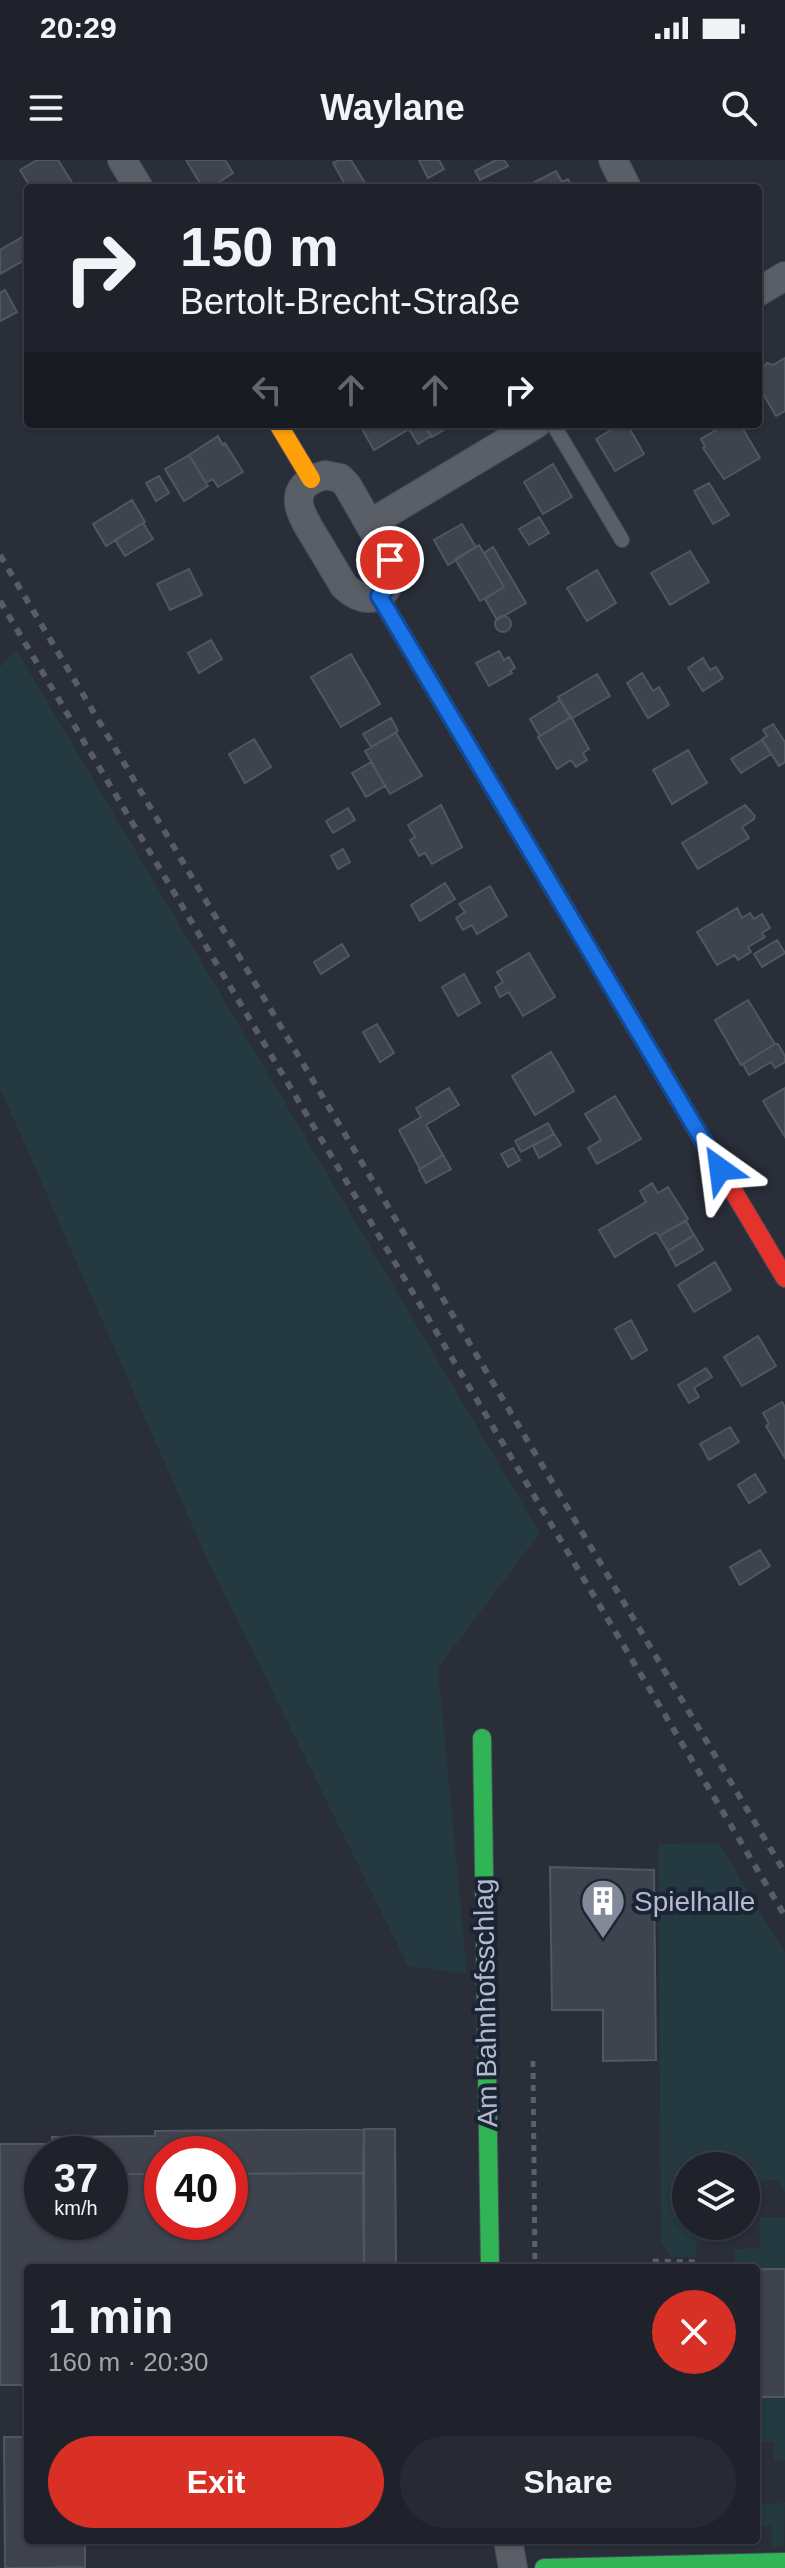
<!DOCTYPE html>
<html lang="en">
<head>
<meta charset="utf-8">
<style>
	:root { --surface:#1f222b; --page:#272a33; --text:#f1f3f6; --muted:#a1a4a9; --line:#3c3f47; --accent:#d93025 }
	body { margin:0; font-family:Arial,sans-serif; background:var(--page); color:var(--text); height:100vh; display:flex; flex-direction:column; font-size:30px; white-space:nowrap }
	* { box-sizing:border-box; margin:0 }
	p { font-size:26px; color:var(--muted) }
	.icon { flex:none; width:44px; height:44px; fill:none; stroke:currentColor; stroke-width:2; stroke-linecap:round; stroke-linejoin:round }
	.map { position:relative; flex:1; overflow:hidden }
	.panel { position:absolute; left:24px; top:2104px; width:736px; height:280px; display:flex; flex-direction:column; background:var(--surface); border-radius:8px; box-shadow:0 2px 6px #0004,0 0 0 2px var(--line) }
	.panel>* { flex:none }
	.hud { position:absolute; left:24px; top:24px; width:738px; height:244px; border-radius:8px; box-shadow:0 2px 6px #0004,0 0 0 2px var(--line); background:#1f222b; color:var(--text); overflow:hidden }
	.buttons { position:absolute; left:672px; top:1992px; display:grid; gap:16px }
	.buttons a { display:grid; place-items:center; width:88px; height:88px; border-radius:50%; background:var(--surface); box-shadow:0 2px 6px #0004,0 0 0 2px var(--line); font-size:40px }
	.speed { position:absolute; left:24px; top:1976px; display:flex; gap:16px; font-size:40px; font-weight:700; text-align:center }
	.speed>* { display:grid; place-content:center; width:104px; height:104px; border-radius:50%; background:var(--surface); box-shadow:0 2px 6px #0004,0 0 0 2px var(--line); line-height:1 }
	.speed small { font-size:20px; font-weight:400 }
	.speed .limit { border:12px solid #d22; background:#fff; color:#111 }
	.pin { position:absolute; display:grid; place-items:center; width:68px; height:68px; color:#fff; margin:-34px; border:4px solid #fff; border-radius:50%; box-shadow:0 2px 8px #0007 }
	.me { position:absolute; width:88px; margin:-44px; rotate:329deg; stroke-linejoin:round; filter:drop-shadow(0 0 6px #0008) }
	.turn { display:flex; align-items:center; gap:28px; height:168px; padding:0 24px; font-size:36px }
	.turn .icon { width:104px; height:104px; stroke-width:2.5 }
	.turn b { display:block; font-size:56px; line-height:68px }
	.lanes { display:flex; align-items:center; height:76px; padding:0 24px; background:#0003; justify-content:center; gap:40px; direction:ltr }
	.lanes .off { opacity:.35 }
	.round { display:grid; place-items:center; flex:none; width:84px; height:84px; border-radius:42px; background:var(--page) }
	.summary { display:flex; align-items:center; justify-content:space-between; height:136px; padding:0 24px }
	h1 { font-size:48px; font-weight:800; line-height:60px }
	.action { display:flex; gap:16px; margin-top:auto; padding:16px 24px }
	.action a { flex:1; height:92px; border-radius:48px; background:var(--accent); color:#fff; font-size:32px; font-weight:800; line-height:92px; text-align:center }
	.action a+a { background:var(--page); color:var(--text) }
	.status { display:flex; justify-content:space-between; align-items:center; height:56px; padding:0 40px; background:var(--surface); direction:ltr }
	.status svg { height:22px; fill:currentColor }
	header { display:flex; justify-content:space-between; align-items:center; height:104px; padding:0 24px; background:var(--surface); font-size:36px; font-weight:800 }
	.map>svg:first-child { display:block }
	.green { fill:#253940 }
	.building { fill:#3e434d; stroke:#515661; stroke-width:2 }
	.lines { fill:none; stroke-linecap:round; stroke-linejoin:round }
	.lane-casing { stroke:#464b56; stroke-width:16 }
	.street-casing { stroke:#464b56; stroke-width:30 }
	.fast-casing { stroke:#464b56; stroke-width:20 }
	.slow-casing { stroke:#464b56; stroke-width:20 }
	.jam-casing { stroke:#464b56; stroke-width:20 }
	.path { stroke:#5b6169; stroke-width:5; stroke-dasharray:6 6; stroke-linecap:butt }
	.lane { stroke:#595e67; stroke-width:14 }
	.street { stroke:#595e67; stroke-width:28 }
	.fast { stroke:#30b455; stroke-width:18 }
	.slow { stroke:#ff9f0a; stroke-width:18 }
	.jam { stroke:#e5322d; stroke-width:18 }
	.rail { stroke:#585c64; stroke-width:6; stroke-dasharray:8 8; stroke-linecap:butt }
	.route-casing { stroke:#114b97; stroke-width:20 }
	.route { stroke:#1a73e8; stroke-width:14 }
	.labels { text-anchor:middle; stroke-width:8; stroke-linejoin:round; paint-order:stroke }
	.poi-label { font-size:28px; fill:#b2bacb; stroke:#1b2435; text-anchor:start }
	.street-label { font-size:28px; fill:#b2bacb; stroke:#1b2435 }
</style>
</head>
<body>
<div class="status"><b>20:29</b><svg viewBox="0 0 49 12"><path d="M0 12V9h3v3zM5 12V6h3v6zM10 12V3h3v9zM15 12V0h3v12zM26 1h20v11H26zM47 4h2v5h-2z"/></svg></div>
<header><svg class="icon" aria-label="menu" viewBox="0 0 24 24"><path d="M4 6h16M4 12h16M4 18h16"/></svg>Waylane<svg class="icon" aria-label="search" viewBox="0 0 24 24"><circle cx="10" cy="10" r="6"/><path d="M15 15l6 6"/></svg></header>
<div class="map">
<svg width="785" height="2408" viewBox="0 0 785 2408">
	<rect width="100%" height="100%" fill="#292e39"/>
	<path class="green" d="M16,489L540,1373L438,1508L467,1814L408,1806L206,1397L0,928V507Z
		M719,1683L785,1793V2034L779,2020L746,2021V2006H686V2066L713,2067V2081L697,2082L696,2097H671L661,2083L658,1684Z
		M760,2057H785V2109L734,2108V2089L760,2088Z
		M756,2237H785V2300L774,2301V2282H756Z
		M785,2343L784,2386H772L771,2366H756V2344Z"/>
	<path class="building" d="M37,0H58L73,24L66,28H31L20,10Z
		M186,0H225L233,13L210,28H203Z
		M339,0H351L368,28H347L333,3Z
		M419,0H439L444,9L428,18Z
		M496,0H504L508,6L480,20L475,11Z
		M556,11L562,22L568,19L573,28H523Z
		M24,76L28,83V98L0,114V90Z
		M5,130L17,152L0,161V133Z
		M785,198V251L776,256L758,225V213L767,203L773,205Z
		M359,264H406L409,269L374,290Z
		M406,264H423L431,276L418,284Z
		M424,264H452V265L432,277Z
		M621,264H627L644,294L615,311L596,279Z
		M726,264H740L760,298L724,319L703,288L705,287L701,279Z
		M218,276L223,285L225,283L243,312L218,327L213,319L206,323L189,295Z
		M189,295L208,326L184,341L165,309Z
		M553,304L572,337L543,354L524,322Z
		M159,316L169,333L156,341L146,323Z
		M709,323L729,355L713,364L694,331Z
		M132,340L145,362L106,386L93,364Z
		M539,357L549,373L529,385L519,369Z
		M143,363L153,379L125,396L115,380Z
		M462,364L476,387L448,405L434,380Z
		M479,385L504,427L480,441L455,399Z
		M493,387L526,443L497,460L485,439L504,427L484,393Z
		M690,391L709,422L670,445L651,413Z
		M189,409L202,435L170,450L157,424Z
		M597,410L616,443L587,461L567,428Z
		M495 464a8 8 0 1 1 16 0a8 8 0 1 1-16 0Z
		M211,480L222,499L199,513L188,493Z
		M499,491L504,500L509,497L515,508L510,511L512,513L489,526L476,503Z
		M351,494L380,544L341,567L311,517Z
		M703,498L710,510L716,507L723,518L703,531L688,508Z
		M642,513L653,531L659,527L669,545L648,558L627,523Z
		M597,514L610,536L571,559L558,537Z
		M560,540L571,557L540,576L530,559Z
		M571,557L589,589L583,593L587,600L576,607L571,600L557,609L538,577Z
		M391,558L398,571L371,587L363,574Z
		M773,564L785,582V602L779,606L762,579L767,576L763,570Z
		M396,573L422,616L390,634L365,591Z
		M254,579L271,607L245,623L229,594Z
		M762,580L771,594L741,613L731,599Z
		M688,590L707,623L672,644L653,610Z
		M371,602L385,626L366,637L352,613Z
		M441,645L462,687L432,704L425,693L419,696L410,680L415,677L408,665Z
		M745,645L755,656L754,659L742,667L749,678L698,709L682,683Z
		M348,648L355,660L333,673L326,661Z
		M343,689L350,702L338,709L331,696Z
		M445,723L455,739L420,761L411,745Z
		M490,726L507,756L477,774L472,765L463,770L456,758L465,752L459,744Z
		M737,748L742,758L750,753L754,759L762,754L770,768L762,773L765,777L748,787L751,792L738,800L735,795L717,805L697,772Z
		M777,780L785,793L762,807L754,794Z
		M342,784L349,796L321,814L314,802Z
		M529,793L555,837L523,856L509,832L500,837L495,827L503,822L497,812Z
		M464,814L480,843L458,856L442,827Z
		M748,840L775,884L741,905L715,860Z
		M377,864L394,893L380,902L363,872Z
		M775,884H778L785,896V902L775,908L771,902L749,915L743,904Z
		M551,892L574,931L535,955L512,916Z
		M449,928L459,945L426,965L443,995L420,1009L399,970L421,957L416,948Z
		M785,928V977L763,941Z
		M615,936L641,979L597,1004L588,988L601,980L585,954Z
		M548,963L554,974L521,992L515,981Z
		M554,974L561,985L539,998L533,986Z
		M513,988L520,1000L508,1007L501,994Z
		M443,995L451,1009L426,1023L419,1010Z
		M652,1023L658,1033L668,1027L688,1059L659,1076L656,1072L615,1097L599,1070L646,1042L640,1031Z
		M686,1061L694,1075L668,1091L659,1076Z
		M694,1075L703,1090L676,1106L668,1091Z
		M715,1102L731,1130L694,1152L678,1125Z
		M631,1160L647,1190L632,1199L615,1169Z
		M758,1176L776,1206L742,1226L724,1197Z
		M706,1208L712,1217L694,1228L699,1237L689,1243L678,1225Z
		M782,1242L785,1247V1298L766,1266L769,1264L763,1253Z
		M730,1267L739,1282L709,1300L700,1284Z
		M755,1314L766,1332L749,1343L738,1325Z
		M760,1390L770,1406L740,1425L730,1407Z
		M550,1707L654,1710L656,1900L603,1901V1850H552Z
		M364,1969L363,2013L230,2014V1994H162V2014H110V1994H52V1977L155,1976V1971Z
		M364,1969H395L396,2108H364Z
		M0,1984H52V1994H42V2062H110V2014H162V2062H230V2014L363,2013L364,2108H28V2225H0Z
		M756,2109H785V2237H756Z
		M4,2277H28V2380H85V2407L5,2408Z"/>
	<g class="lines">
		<g class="lane-casing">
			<path id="lane" d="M553,264L622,380"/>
		</g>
		<g class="street-casing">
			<path id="street" d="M122,0L139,28
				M613,0L627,28
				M758,132L785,116
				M325,315L340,318L347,325L390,400C398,434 369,451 344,426C335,411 326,396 317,381C300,354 283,327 325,315Z
				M371,363L536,264
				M508,2380L513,2408"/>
		</g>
		<g class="fast-casing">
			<path id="fast" d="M482,1578L490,2108
				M544,2408L785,2402"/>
		</g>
		<g class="slow-casing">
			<path id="slow" d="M278,264L311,319
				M379,436L616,834"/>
		</g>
		<g class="jam-casing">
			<path id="jam" d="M616,834L785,1118"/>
		</g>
		<path class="path" d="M533,1901L535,2108
			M644,2108L650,2101L697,2102"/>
		<use href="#lane" class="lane"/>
		<use href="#street" class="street"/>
		<use href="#fast" class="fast"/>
		<use href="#slow" class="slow"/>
		<use href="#jam" class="jam"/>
		<path class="rail" d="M0,395L785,1713
			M0,441L785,1756"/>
	</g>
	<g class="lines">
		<g class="route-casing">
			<path id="route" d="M390,400C394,416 391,425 379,436L720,1009"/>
		</g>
		<use href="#route" class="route"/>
	</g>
	<defs>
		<g id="building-pin" transform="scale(2.3)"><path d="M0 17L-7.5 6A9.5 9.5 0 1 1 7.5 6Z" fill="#828998" stroke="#1b2435"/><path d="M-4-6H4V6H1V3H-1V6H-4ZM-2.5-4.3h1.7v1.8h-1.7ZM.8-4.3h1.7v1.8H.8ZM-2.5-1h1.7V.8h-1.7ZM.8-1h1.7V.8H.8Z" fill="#fff"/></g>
	</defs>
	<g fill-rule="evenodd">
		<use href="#building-pin" x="603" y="1741"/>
	</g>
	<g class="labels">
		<g class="poi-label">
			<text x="634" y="1751">Spielhalle</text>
		</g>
		<g class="street-label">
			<text transform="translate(485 1843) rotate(-91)" y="10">Am Bahnhofsschlag</text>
		</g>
	</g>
</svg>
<div class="buttons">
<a><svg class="icon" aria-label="layers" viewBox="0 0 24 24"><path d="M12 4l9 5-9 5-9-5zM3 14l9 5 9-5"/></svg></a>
</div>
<div class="speed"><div>37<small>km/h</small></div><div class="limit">40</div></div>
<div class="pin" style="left:390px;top:400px;background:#d93025"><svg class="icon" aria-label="arrive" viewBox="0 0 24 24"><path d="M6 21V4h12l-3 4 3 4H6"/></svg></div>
<svg class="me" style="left:720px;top:1009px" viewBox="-20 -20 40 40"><path d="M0-17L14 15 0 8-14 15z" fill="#1a73e8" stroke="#fff" stroke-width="4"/></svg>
<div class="hud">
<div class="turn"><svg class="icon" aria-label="right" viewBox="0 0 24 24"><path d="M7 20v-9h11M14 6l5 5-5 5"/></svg><div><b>150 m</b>Bertolt-Brecht-Straße</div></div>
<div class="lanes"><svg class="icon off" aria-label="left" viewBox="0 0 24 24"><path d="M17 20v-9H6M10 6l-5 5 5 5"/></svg><svg class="icon off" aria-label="ahead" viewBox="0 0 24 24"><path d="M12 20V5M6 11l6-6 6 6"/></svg><svg class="icon off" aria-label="ahead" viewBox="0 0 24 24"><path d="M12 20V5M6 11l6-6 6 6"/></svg><svg class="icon" aria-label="right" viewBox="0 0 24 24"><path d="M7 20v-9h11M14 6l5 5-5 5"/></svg></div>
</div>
<section class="panel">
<div class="summary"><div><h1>1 min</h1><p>160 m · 20:30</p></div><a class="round" style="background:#d93025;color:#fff"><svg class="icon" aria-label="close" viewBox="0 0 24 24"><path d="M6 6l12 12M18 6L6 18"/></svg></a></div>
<div class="action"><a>Exit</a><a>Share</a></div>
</section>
</div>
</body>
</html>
